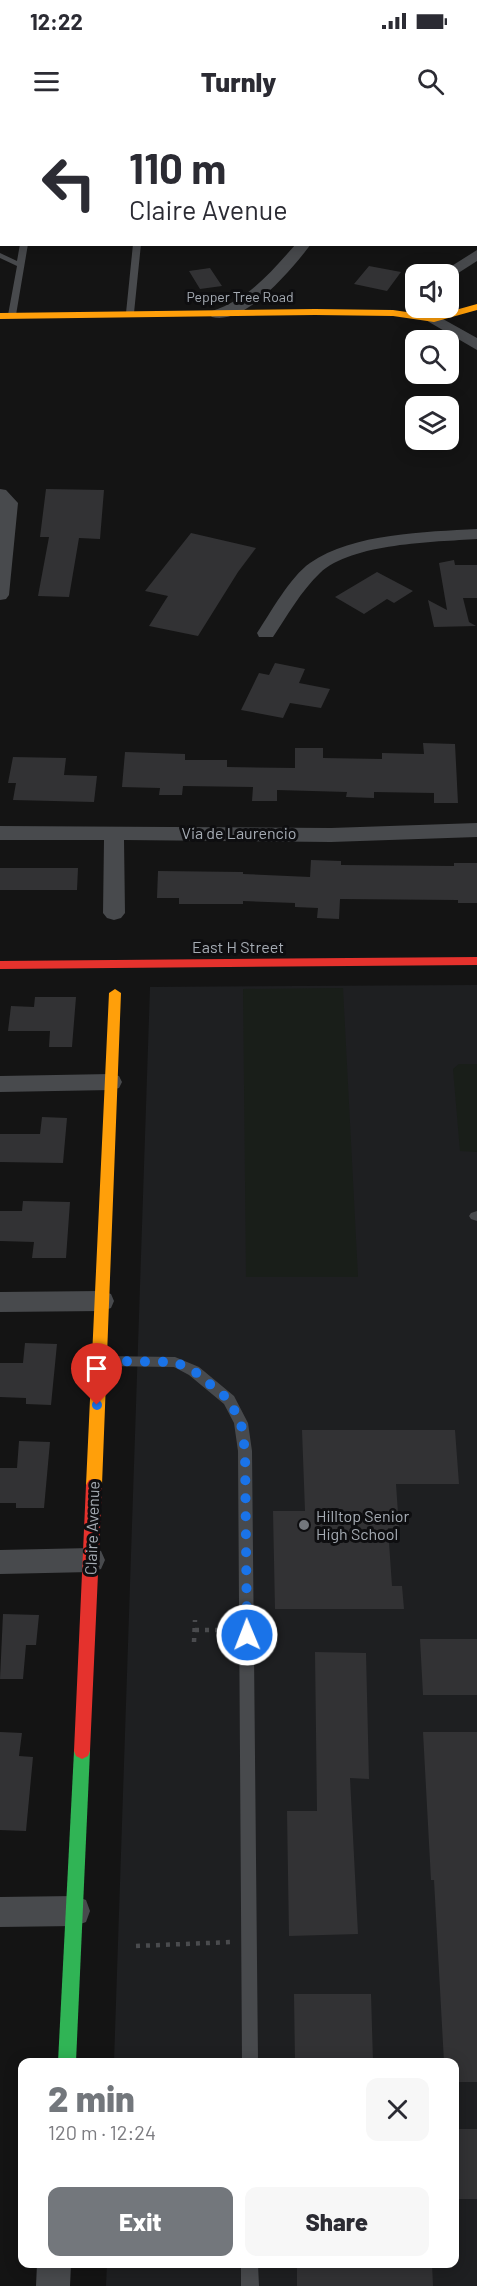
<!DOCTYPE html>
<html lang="en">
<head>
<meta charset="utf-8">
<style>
	:root { --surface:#fff; --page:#f7f7f7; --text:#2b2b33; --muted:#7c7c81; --accent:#73777c }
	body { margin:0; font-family:Barlow,sans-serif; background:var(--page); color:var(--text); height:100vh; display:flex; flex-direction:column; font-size:22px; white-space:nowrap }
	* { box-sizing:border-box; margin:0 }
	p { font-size:20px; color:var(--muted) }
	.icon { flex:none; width:33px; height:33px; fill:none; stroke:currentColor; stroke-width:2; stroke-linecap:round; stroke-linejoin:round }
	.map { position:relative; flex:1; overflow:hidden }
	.drawer { position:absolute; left:18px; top:1938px; width:441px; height:210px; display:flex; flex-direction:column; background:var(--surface); border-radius:12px; box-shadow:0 3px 15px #0003 }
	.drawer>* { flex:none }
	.banner { position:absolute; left:0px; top:0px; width:477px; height:126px; box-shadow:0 3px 15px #0003; background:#fff; color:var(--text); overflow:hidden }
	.buttons { position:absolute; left:405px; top:144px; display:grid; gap:12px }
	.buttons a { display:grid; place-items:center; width:54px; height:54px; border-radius:12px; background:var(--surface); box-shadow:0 3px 15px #0003; font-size:30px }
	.pin { position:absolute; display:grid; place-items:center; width:51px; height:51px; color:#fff; margin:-62px -26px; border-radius:50% 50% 50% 0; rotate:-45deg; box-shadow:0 0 6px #0007 }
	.pin .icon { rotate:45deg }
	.me { position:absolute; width:66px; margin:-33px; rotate:359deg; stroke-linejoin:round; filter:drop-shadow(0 0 4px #0008) }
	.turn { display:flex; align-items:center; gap:21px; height:126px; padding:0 30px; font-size:27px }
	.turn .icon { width:78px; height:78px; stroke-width:2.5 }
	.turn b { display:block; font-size:42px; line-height:51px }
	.round { display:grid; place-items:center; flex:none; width:63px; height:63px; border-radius:12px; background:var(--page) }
	.summary { display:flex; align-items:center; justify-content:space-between; height:102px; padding:0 30px }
	h1 { font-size:36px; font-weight:800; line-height:45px; color:var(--accent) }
	.primary-button { display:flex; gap:12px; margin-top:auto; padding:12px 30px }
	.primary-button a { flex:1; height:69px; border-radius:12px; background:var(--accent); color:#fff; font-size:24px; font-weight:800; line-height:69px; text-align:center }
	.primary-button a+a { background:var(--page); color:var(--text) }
	.status { display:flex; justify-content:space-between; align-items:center; height:42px; padding:0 30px; background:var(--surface); direction:ltr }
	.status svg { height:16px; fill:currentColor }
	header { display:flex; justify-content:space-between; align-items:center; height:78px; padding:0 30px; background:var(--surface); font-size:27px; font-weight:800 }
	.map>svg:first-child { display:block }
	.built { fill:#1e1f21 }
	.green { fill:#191e19 }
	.building { fill:#323234 }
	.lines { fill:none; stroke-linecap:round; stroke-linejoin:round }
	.path { stroke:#4a4b4e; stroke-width:4.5; stroke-dasharray:4 6; stroke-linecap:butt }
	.lane { fill:#484a4d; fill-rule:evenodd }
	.street { fill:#484a4d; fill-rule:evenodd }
	.fast { fill:#30b455; fill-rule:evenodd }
	.slow { fill:#ff9f0a; fill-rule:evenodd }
	.jam { fill:#e5322d; fill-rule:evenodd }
	.route { stroke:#1a73e8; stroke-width:10; stroke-dasharray:0 18 }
	.poi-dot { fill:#73777c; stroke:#0e0e10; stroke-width:2 }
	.labels { text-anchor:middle; stroke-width:6; stroke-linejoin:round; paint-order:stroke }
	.far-street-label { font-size:14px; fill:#a6acb4; stroke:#0e0e10 }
	.street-label { font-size:16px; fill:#a6acb4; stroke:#0e0e10 }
	.poi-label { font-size:16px; fill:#a6acb4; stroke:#0e0e10; text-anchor:start }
</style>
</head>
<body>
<div class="status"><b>12:22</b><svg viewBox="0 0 49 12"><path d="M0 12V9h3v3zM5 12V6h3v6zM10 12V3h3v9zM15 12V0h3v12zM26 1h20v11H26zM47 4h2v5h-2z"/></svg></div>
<header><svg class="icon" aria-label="menu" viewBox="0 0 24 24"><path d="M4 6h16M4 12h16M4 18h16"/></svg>Turnly<svg class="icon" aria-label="search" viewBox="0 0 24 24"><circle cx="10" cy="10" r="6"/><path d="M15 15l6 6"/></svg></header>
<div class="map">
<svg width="477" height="2166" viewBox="0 0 477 2166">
	<rect width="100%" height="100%" fill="#141414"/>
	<path class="built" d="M477,865V2166H106L107,2144H454V1942H114L150,867Z"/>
	<path class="green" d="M343,868L358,1157H246L243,869Z
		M459,944H477V1032L460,1031L453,949Z"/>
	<path class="building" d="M369,146L401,152L387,171L354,164Z
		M210,148L222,166L200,169L189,151Z
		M46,369L104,370L100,419L79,418L69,477L38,476L49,417H40Z
		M191,413L256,428L238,452L198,516L149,506L168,476L145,471Z
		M454,440L455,445H477V478H463L469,502L476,506L434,507L428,480L447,490L439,443Z
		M377,452L413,471L394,483L387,479L364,494L335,477Z
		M275,543L305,549L299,563L330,569L321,588L290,583L283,598L241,590L259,553L269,555Z
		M423,623L455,624L458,683H434V673L374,672V678L346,677L347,672L277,670V681H252L253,667L183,666L182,675H159L160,668L122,667L125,632L185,634V640H227V647L295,648V628H323V638L382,639V633L424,634Z
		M13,637L66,638L64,655L97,656L94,682L13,680L16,663H8Z
		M311,740L341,741V745L454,746V743H477V783H458V780L340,779L339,799L317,798L318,788L295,787V783L243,781V784H179V778H157L158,751L243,752V754L310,757Z
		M0,748H78L77,770H0Z
		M35,877H76L72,927H49L50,911H8L11,886L34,887Z
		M42,997L67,998L63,1043L0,1042V1014H40Z
		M23,1081L70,1082L66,1138H32L34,1122L0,1121V1091H22Z
		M25,1223L57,1224L51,1285L26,1284V1278L0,1277V1243H23Z
		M302,1310H455L459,1364H396L399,1408H388L392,1466H402L404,1489H275L273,1391H305Z
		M19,1321L50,1322L44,1388H16V1383H0V1348H17Z
		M3,1494L39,1495L36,1525H26L23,1559H0Z
		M420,1519H477V1575H423Z
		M315,1532L366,1533L369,1659L350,1658L358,1814L289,1816L287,1691H317Z
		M0,1612L22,1613L19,1636L33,1637L26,1711L0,1710Z
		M423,1612H477V1962H454V1942H444L434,1760H431Z
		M294,1874H371L373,1942H295Z
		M454,2009H477V2079H454Z
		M297,2144H432L433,2166H297Z"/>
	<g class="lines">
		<path class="path" d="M195,1510H227
			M194,1522L195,1500
			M136,1826L231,1822"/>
		<path class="lane" d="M0,86H2V90H0Z
			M20,124H28L16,195L12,197L8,195L17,146L0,138V133L17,141Z
			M133,124H141L134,193L130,195L126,193Z
			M477,1091V1101L471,1099L469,1096L471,1093Z
			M100,1236L175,1237L199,1247L234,1276L248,1303L252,1331L258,1942H242L238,1331L234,1303L224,1284L189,1255L174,1247L100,1246L95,1245L94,1241L95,1237Z
			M241,2144H258L259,2166H241Z"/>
		<path class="street" d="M408,0H422L407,2Z
			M296,124H311C293,148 245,206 212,197L209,194L212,191C249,179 270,153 296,124Z
			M477,130V141L452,157L448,158V154H439Z
			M434,194L477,218V230L429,202L426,199L429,196Z
			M0,369L6,370L18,383L9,475L6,479L0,480Z
			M477,409V419C434,422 352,423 320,453C301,471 287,496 273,517H259L257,513C271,492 290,457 310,443C353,413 426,412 477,409Z
			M477,703V717L331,722L124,720L125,793L121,798L114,800L107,798L103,793L104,720H0V706L331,708Z
			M111,954L119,956L122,962L119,968L111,970L0,972V956Z
			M102,1171L111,1174L114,1181L111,1188L102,1191L0,1192V1172Z
			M91,1428L101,1431L105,1440L101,1449L91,1452L0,1454V1430Z
			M75,1776L86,1780L90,1791L86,1802L75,1806L0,1807V1777Z
			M37,2144H71L70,2166H36Z"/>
		<path class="fast" d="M82,1623L88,1626L90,1631L76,1942H58L74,1631L76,1626Z"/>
		<path class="slow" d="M477,184V190L434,202L393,196L315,195L0,199V193L315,189L393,190L434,196Z
			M115,869L121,873L102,1365L99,1370L94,1371L89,1370L86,1365L109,873Z"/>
		<path class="jam" d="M477,837V845L0,849V841Z
			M94,1359L99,1360L102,1365L90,1631L88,1636L82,1639L76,1636L74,1631L86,1365L89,1360Z"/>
	</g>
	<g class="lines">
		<path class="route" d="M97,1285L99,1241L175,1242L194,1251L229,1280L241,1303L245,1331L247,1515"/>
	</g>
	<circle class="poi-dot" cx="304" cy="1405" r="6"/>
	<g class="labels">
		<g class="far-street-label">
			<text x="240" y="182">Pepper Tree Road</text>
		</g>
		<g class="street-label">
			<text x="239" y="719">Via de Laurencio</text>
			<text x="238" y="833">East H Street</text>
			<text transform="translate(92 1408) rotate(-88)" y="6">Claire Avenue</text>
		</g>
		<g class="poi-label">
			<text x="316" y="1402">Hilltop Senior<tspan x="316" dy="18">High School</tspan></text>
		</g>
	</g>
</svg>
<div class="buttons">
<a><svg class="icon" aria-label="sound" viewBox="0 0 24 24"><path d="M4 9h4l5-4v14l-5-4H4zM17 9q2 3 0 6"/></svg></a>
<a><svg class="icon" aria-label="search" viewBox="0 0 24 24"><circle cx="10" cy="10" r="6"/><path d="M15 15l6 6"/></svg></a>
<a><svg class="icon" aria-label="layers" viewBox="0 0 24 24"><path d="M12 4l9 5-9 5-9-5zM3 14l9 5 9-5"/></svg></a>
</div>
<div class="pin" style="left:97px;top:1285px;background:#d93025"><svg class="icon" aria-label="arrive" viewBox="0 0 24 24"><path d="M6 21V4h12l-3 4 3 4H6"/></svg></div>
<svg class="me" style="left:247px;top:1515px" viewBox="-20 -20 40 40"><circle r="17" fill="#1a73e8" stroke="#fff" stroke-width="3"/><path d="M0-11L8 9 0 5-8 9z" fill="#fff"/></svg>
<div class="banner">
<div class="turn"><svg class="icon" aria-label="left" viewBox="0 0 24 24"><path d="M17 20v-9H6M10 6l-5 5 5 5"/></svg><div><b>110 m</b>Claire Avenue</div></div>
</div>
<section class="drawer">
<div class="summary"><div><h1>2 min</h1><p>120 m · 12:24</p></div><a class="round"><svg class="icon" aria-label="close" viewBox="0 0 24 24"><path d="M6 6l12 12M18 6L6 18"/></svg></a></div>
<div class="primary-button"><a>Exit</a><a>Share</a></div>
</section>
</div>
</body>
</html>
